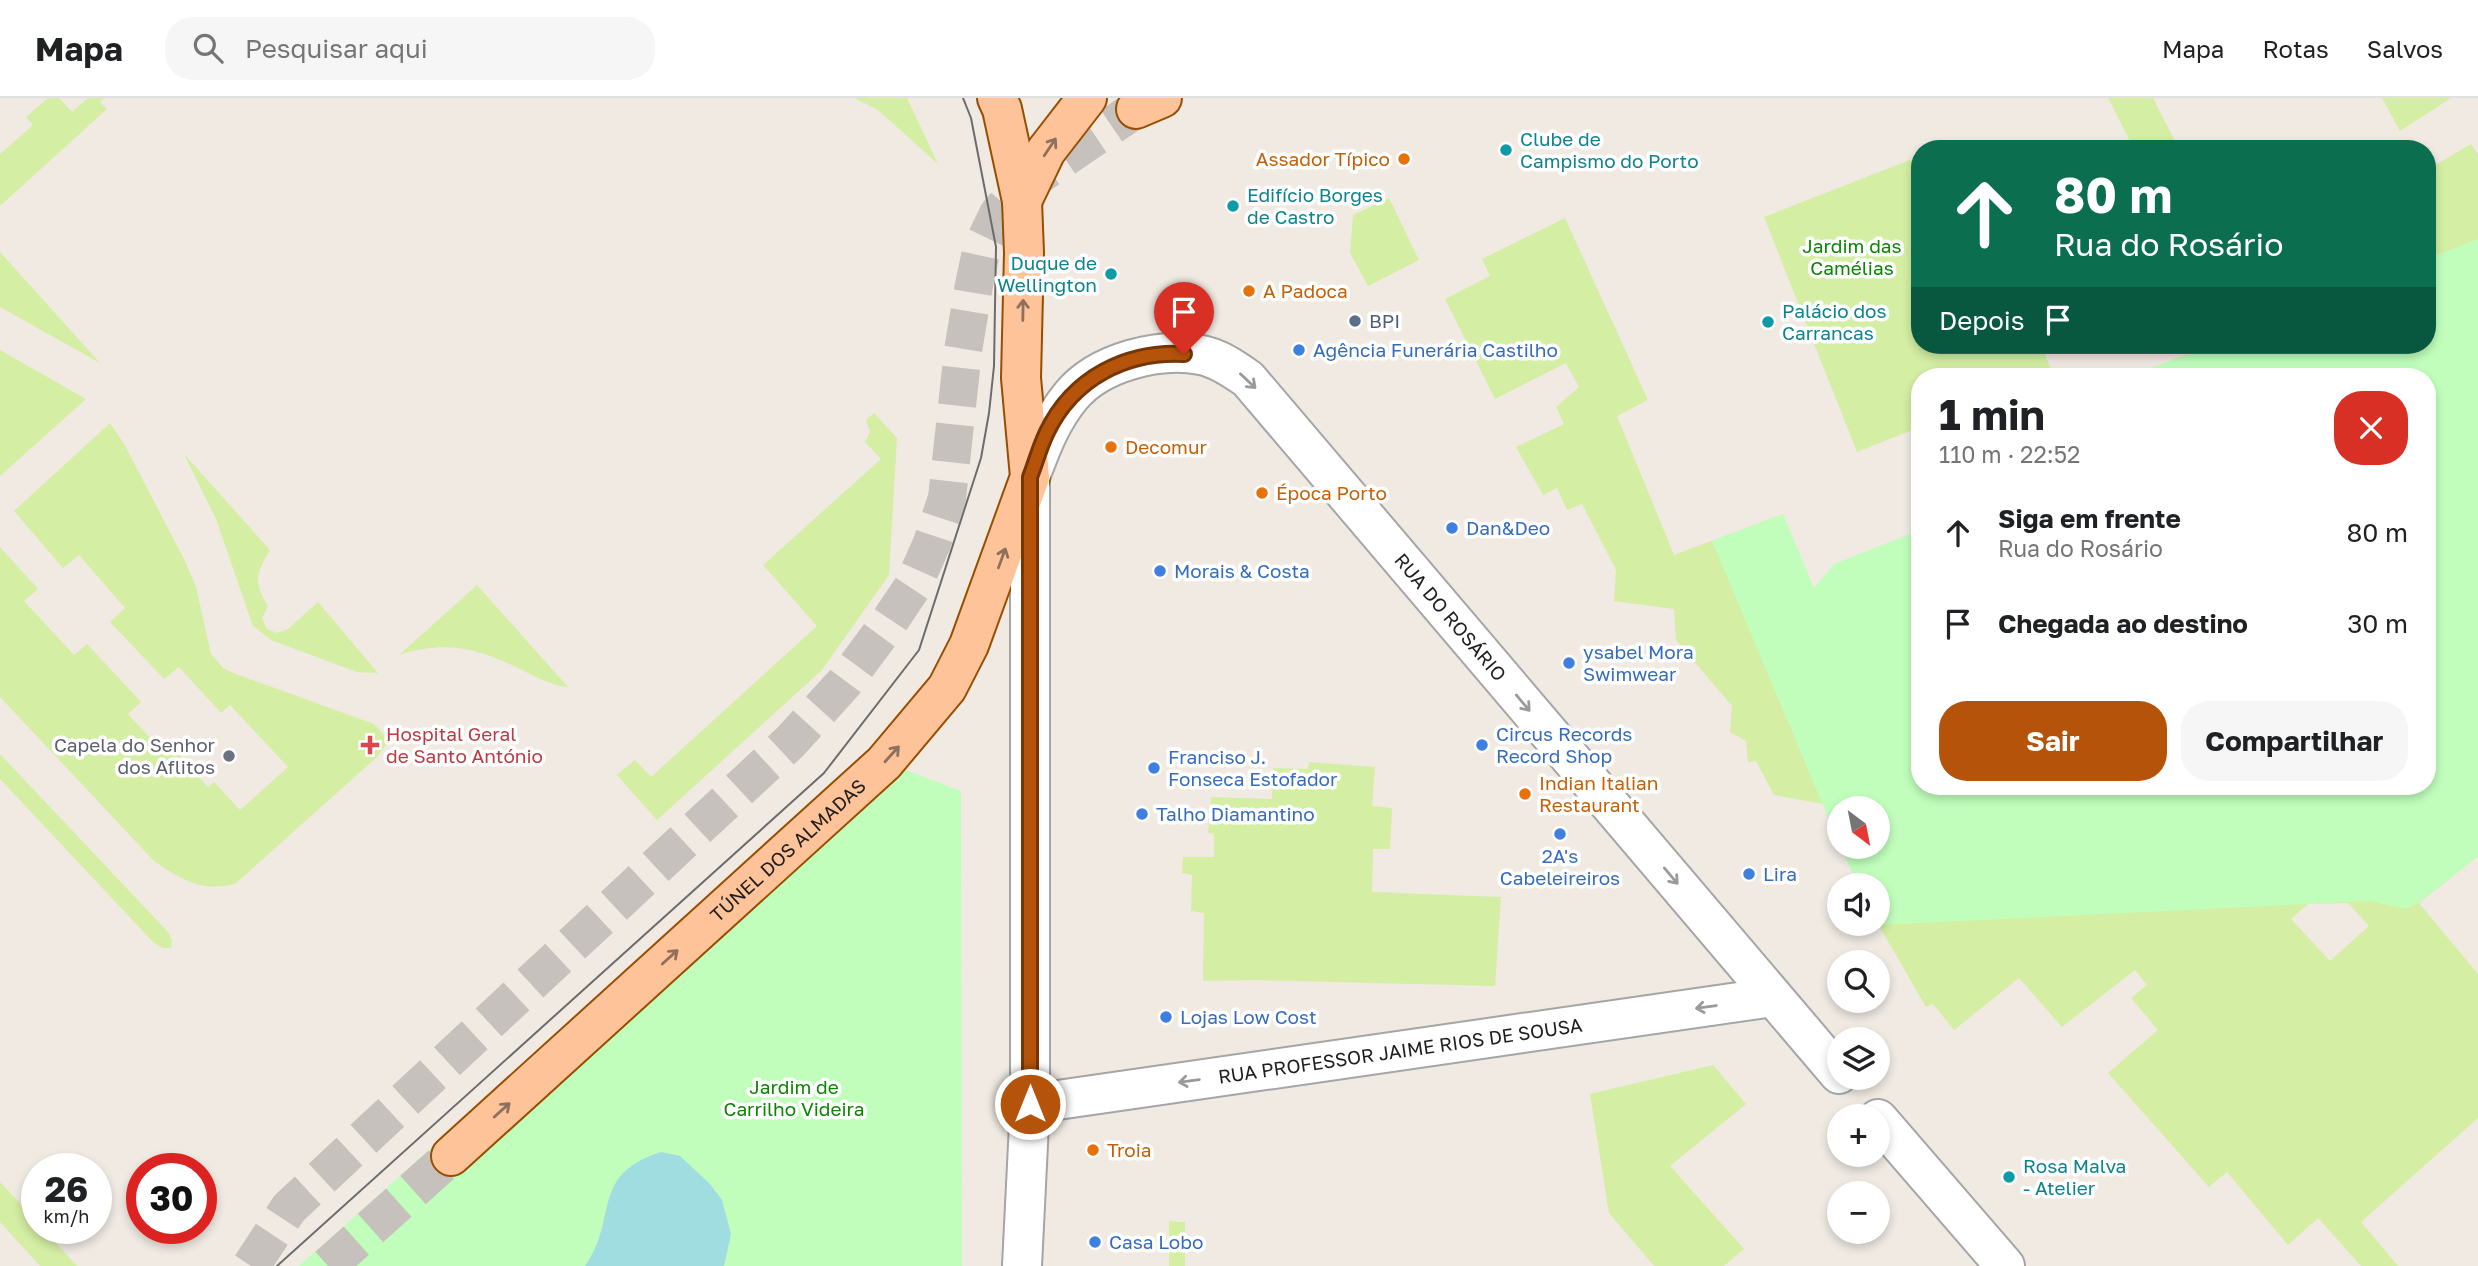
<!DOCTYPE html>
<html lang="pt">
<head>
<meta charset="utf-8">
<style>
	:root { --surface:#fff; --page:#f6f6f6; --text:#202124; --muted:#757577; --line:#e0e0e0; --accent:#b45309 }
	body { margin:0; font-family:"Golos Text",sans-serif; background:var(--page); color:var(--text); height:100vh; display:flex; flex-direction:column; font-size:26px; white-space:nowrap }
	* { box-sizing:border-box; margin:0 }
	p { font-size:23px; color:var(--muted) }
	.icon { flex:none; width:38px; height:38px; fill:none; stroke:currentColor; stroke-width:2; stroke-linecap:round; stroke-linejoin:round }
	.map { position:relative; flex:1; overflow:hidden }
	.panel { position:absolute; left:1911px; top:270px; width:525px; height:427px; display:flex; flex-direction:column; background:var(--surface); border-radius:28px; box-shadow:0 4px 10px #0003 }
	.panel>* { flex:none }
	.hud { position:absolute; left:1911px; top:42px; width:525px; height:214px; border-radius:28px; box-shadow:0 4px 10px #0003; background:#0b6e4f; color:#fff; overflow:hidden }
	.needle { width:46px; rotate:148deg }
	.fabs { position:absolute; left:1827px; top:698px; display:grid; gap:14px }
	.fabs a { display:grid; place-items:center; width:63px; height:63px; border-radius:50%; background:var(--surface); box-shadow:0 4px 10px #0003; font-size:35px }
	.speed { position:absolute; left:21px; top:1055px; display:flex; gap:14px; font-size:35px; font-weight:700; text-align:center }
	.speed>* { display:grid; place-content:center; width:91px; height:91px; border-radius:50%; background:var(--surface); box-shadow:0 4px 10px #0003; line-height:1 }
	.speed small { font-size:18px; font-weight:400 }
	.speed .limit { border:10px solid #d22; background:#fff; color:#111 }
	.pin { position:absolute; display:grid; place-items:center; width:60px; height:60px; color:#fff; margin:-72px -30px; border-radius:50% 50% 50% 0; rotate:-45deg; box-shadow:0 0 7px #0007 }
	.pin .icon { rotate:45deg }
	.me { position:absolute; width:77px; margin:-38px; rotate:0deg; stroke-linejoin:round; filter:drop-shadow(0 0 5px #0008) }
	.turn { display:flex; align-items:center; gap:24px; height:147px; padding:0 28px; font-size:32px }
	.turn .icon { width:91px; height:91px; stroke-width:2.5 }
	.turn b { display:block; font-size:49px; line-height:60px }
	.then { display:flex; align-items:center; height:66px; padding:0 28px; background:#0003; gap:14px; font-size:26px }
	.round { display:grid; place-items:center; flex:none; width:74px; height:74px; border-radius:28px; background:var(--page) }
	.summary { display:flex; align-items:center; justify-content:space-between; height:119px; padding:0 28px }
	h1 { font-size:42px; font-weight:700; line-height:52px }
	.primary-button { display:flex; gap:14px; margin-top:auto; padding:14px 28px }
	.primary-button a { flex:1; height:80px; border-radius:28px; background:var(--accent); color:#fff; font-size:28px; font-weight:700; line-height:80px; text-align:center }
	.primary-button a+a { background:var(--page); color:var(--text) }
	ul { padding:0; list-style:none }
	li { display:flex; align-items:center; gap:21px; height:91px; padding:0 28px }
	li div { flex:1 }
	li b { display:block; font-size:26px }
	li em { font-style:normal }
	header { display:flex; align-items:center; gap:42px; box-sizing:border-box; height:98px; padding:0 35px; background:var(--surface); border-bottom:2px solid var(--line) }
	header strong { font-size:33px }
	nav { display:flex; gap:38px; margin-inline-start:auto; font-size:24px }
	.search { width:490px; height:63px; background:var(--page); display:flex; align-items:center; gap:18px; box-sizing:border-box; padding:0 24px; border-radius:28px; color:var(--muted); font-size:26px }
	.map>svg:first-child { display:block }
	.grass { fill:#d4eea4; fill-rule:evenodd }
	.park { fill:#c1febc }
	.water { fill:#a0dde1 }
	.lines { fill:none; stroke-linecap:round; stroke-linejoin:round }
	.major-tunnel { stroke:#c6c1bc; stroke-width:38; stroke-dasharray:38 19; stroke-linecap:butt }
	.minor-casing { stroke:#a5a5a5; stroke-width:42 }
	.major-casing { stroke:#984e00; stroke-width:42 }
	.minor { stroke:#fff; stroke-width:38 }
	.major { stroke:#ffc399; stroke-width:38 }
	.tram { stroke:#6c6c6c; stroke-width:2 }
	.oneway { stroke:#8e705c }
	.oneway2 { stroke:#9a9a9a }
	.route-casing { stroke:#753606; stroke-width:18 }
	.route { stroke:#b45309; stroke-width:12 }
	.culture-dot { fill:#0f9aa8; stroke:#fff; stroke-width:2.5 }
	.food-dot { fill:#e8710a; stroke:#fff; stroke-width:2.5 }
	.service-dot { fill:#5c6f8a; stroke:#fff; stroke-width:2.5 }
	.shop-dot { fill:#3f7fe0; stroke:#fff; stroke-width:2.5 }
	.health-dot { fill:#e0444e; stroke:#fff; stroke-width:2.5 }
	.worship-dot { fill:#6b7280; stroke:#fff; stroke-width:2.5 }
	.labels { text-anchor:middle; stroke-width:7; stroke-linejoin:round; paint-order:stroke }
	.culture-label { font-size:19px; fill:#0d838f; stroke:#fff; text-anchor:start }
	.food-label { font-size:19px; fill:#c56008; stroke:#fff; text-anchor:start }
	.park-label { font-size:19px; fill:#0c8502; stroke:#fff }
	.service-label { font-size:19px; fill:#4e5e75; stroke:#fff; text-anchor:start }
	.shop-label { font-size:19px; fill:#366cbe; stroke:#fff; text-anchor:start }
	.street-label { font-size:19px; fill:#1e1e1e; stroke:#fff }
	.health-label { font-size:19px; fill:#be3a42; stroke:#fff; text-anchor:start }
	.worship-label { font-size:19px; fill:#5b616d; stroke:#fff; text-anchor:end }
</style>
</head>
<body>
<header>
<strong>Mapa</strong>
<div class="search"><svg class="icon" aria-label="search" viewBox="0 0 24 24"><circle cx="10" cy="10" r="6"/><path d="M15 15l6 6"/></svg>Pesquisar aqui</div>
<nav><a>Mapa</a><a>Rotas</a><a>Salvos</a></nav>
</header>
<div class="map">
<svg width="2478" height="1168" viewBox="0 0 2478 1168">
	<rect width="100%" height="100%" fill="#f0eae3"/>
	<path class="grass" d="M48,0H59L72,14L88,0H104L100,4L107,11L0,108V56L33,27L26,19Z
		M854,0H907L938,66L878,12Z
		M2108,0H2153L2179,51H2134Z
		M2382,0H2451L2400,33Z
		M2471,46L2478,57V167L2427,188V72Z
		M1920,58V247H2041L2053,276L1920,278V329L1857,354L1764,119Z
		M1389,100L1419,162L1368,188L1350,155L1353,117Z
		M1565,120L1648,302L1617,318L1674,457L1783,416L1839,710V745L1823,706L1774,697L1756,663L1748,664L1746,643L1730,634L1732,608L1676,542L1674,511L1614,503L1616,472L1582,406L1567,412L1557,390L1543,397L1516,349L1564,326L1556,309L1579,289L1566,265L1495,301L1445,201L1490,178L1482,161Z
		M0,154L100,265L0,209Z
		M0,252L86,301L0,378Z
		M874,315L897,340L889,477L822,572L657,722L617,677L635,662L651,679L817,528L763,467L881,361L865,344L870,334L866,322Z
		M110,325L124,346L185,463L196,489L211,556L223,570L236,576L374,626L385,638L386,647L377,659L235,786C201,794 182,782 154,763L0,599V449L38,491L24,503L74,557L87,546L141,604L128,616L162,653L169,646L208,689L214,684L240,712L288,669L230,607L221,615L179,569L164,581L110,524L125,510L79,457L63,470L14,413Z
		M184,356L270,452C256,476 253,483 268,508L262,520L267,531L277,535L288,531L318,504L378,575L357,574L271,542L253,528L216,421Z
		M477,487L568,589C550,587 538,580 522,572C478,550 447,542 399,557Z
		M0,656L168,834L172,842L171,850H163L154,845L0,681Z
		M1309,664L1375,669L1372,708L1392,710L1390,751H1373L1372,794L1501,799L1495,888L1254,882L1203,883L1204,815L1191,813L1192,777L1182,775L1183,759H1214V736L1208,735L1211,699L1272,701L1273,670L1308,671Z
		M2427,688L2478,758L2419,805L2478,876V1020L2361,1124L2398,1168H2361L2318,1120L2288,1147L2227,1074L2209,1089L2108,975L2158,932L2131,900L2147,887L2135,872L2062,929L2019,880L1954,932L1933,906L1926,909L1878,826V788L1858,787L1841,749H1878ZM2348,805L2369,828L2330,863L2291,821L2308,806Z
		M1713,967L1746,1006L1670,1068L1744,1151L1724,1168H1654L1609,1115L1590,996Z
		M0,1084L37,1124V1130L43,1131L77,1168H40L0,1124Z
		M1169,1123L1185,1124V1168H1169Z"/>
	<path class="park" d="M2478,141V758L2418,805L2406,811L2370,803L1878,827V788L1858,787L1841,749H1878V710H1839V745L1712,443L1783,416L1814,490L1834,466L1920,432V688H2427V278H2130L2211,247H2427V161Z
		M903,671L961,693L962,1168H299L438,1044L465,1072Z"/>
	<path class="water" d="M661,1054L680,1058L710,1086L722,1102L731,1136L724,1168H585C619,1120 589,1077 661,1054Z"/>
	<g class="lines">
		<path class="major-tunnel" d="M251,1168L289,1110L790,644L844,585L887,527L913,488L932,445L947,400L963,253L974,187L982,149L998,116L1020,90L1136,11
			M328,1168L451,1058"/>
		<g class="minor-casing">
			<g id="minor">
				<path id="s1" d="M1030,1006L1773,899"/>
				<path d="M1878,1021L2005,1168"/>
				<path id="s2" d="M1022,1168L1030,1006V379C1041,350 1051,322 1071,298C1099,264 1159,249 1201,257C1218,260 1234,271 1248,281L1839,976"/>
			</g>
		</g>
		<g class="major-casing">
			<g id="major">
				<path d="M1136,11L1162,0"/>
				<path d="M1022,103L1046,53L1087,0"/>
				<path id="s3" d="M451,1058L884,665L947,590L969,547L1030,379L1021,280L1024,155L1022,103L1002,11L997,0"/>
			</g>
		</g>
		<use href="#minor" class="minor"/>
		<use href="#major" class="major"/>
		<path class="tram" d="M277,1168L824,675L919,552L981,360L989,315L994,268L996,149L971,20L963,0"/>
	</g>
	<defs><path id="oneway-shaft" d="M-6 0H5M1.5-3L5.5 0L1.5 3" fill="none" stroke-width="1.6" stroke-linecap="round" stroke-linejoin="round" transform="scale(1.75)"/></defs>
	<g class="oneway">
		<use href="#oneway-shaft" transform="translate(1050 49) rotate(-56)"/>
		<use href="#oneway-shaft" transform="translate(1023 212) rotate(-89)"/>
		<use href="#oneway-shaft" transform="translate(1002 460) rotate(-70)"/>
		<use href="#oneway-shaft" transform="translate(892 656) rotate(-48)"/>
		<use href="#oneway-shaft" transform="translate(670 859) rotate(-42)"/>
		<use href="#oneway-shaft" transform="translate(502 1012) rotate(-42)"/>
	</g>
	<g class="oneway2">
		<use href="#oneway-shaft" transform="translate(1248 283) rotate(43)"/>
		<use href="#oneway-shaft" transform="translate(1523 605) rotate(50)"/>
		<use href="#oneway-shaft" transform="translate(1671 778) rotate(50)"/>
		<use href="#oneway-shaft" transform="translate(1706 909) rotate(172)"/>
		<use href="#oneway-shaft" transform="translate(1189 983) rotate(172)"/>
	</g>
	<g class="lines">
		<g class="route-casing">
			<path id="route" d="M1030,1006V379C1036,364 1040,348 1047,334C1073,280 1126,253 1184,256"/>
		</g>
		<use href="#route" class="route"/>
	</g>
	<g class="culture-dot">
		<circle cx="1506" cy="52" r="7"/>
		<circle cx="1233" cy="108" r="7"/>
		<circle cx="1111" cy="176" r="7"/>
		<circle cx="1768" cy="224" r="7"/>
		<circle cx="2009" cy="1079" r="7"/>
	</g>
	<g class="food-dot">
		<circle cx="1404" cy="61" r="7"/>
		<circle cx="1249" cy="193" r="7"/>
		<circle cx="1111" cy="349" r="7"/>
		<circle cx="1262" cy="395" r="7"/>
		<circle cx="1525" cy="696" r="7"/>
		<circle cx="1093" cy="1052" r="7"/>
	</g>
	<circle class="service-dot" cx="1355" cy="223" r="7"/>
	<g class="shop-dot">
		<circle cx="1299" cy="252" r="7"/>
		<circle cx="1452" cy="430" r="7"/>
		<circle cx="1160" cy="473" r="7"/>
		<circle cx="1569" cy="565" r="7"/>
		<circle cx="1482" cy="647" r="7"/>
		<circle cx="1154" cy="670" r="7"/>
		<circle cx="1142" cy="716" r="7"/>
		<circle cx="1560" cy="736" r="7"/>
		<circle cx="1749" cy="776" r="7"/>
		<circle cx="1166" cy="919" r="7"/>
		<circle cx="1095" cy="1144" r="7"/>
	</g>
	<path class="health-dot" d="M366.5 636.5h7v7h7v7h-7v7h-7v-7h-7v-7h7z"/>
	<circle class="worship-dot" cx="229" cy="658" r="7"/>
	<g class="labels">
		<g class="culture-label">
			<text x="1520" y="48">Clube de<tspan x="1520" dy="22">Campismo do Porto</tspan></text>
			<text x="1247" y="104">Edifício Borges<tspan x="1247" dy="22">de Castro</tspan></text>
			<text x="1097" y="172" text-anchor="end">Duque de<tspan x="1097" dy="22">Wellington</tspan></text>
			<text x="1782" y="220">Palácio dos<tspan x="1782" dy="22">Carrancas</tspan></text>
			<text x="2023" y="1075">Rosa Malva<tspan x="2023" dy="22">- Atelier</tspan></text>
		</g>
		<g class="food-label">
			<text x="1390" y="68" text-anchor="end">Assador Típico</text>
			<text x="1263" y="200">A Padoca</text>
			<text x="1125" y="356">Decomur</text>
			<text x="1276" y="402">Época Porto</text>
			<text x="1539" y="692">Indian Italian<tspan x="1539" dy="22">Restaurant</tspan></text>
			<text x="1107" y="1059">Troia</text>
		</g>
		<g class="park-label">
			<text x="1852" y="155">Jardim das<tspan x="1852" dy="22">Camélias</tspan></text>
			<text x="794" y="996">Jardim de<tspan x="794" dy="22">Carrilho Videira</tspan></text>
		</g>
		<g class="service-label">
			<text x="1369" y="230">BPI</text>
		</g>
		<g class="shop-label">
			<text x="1313" y="259">Agência Funerária Castilho</text>
			<text x="1466" y="437">Dan&amp;Deo</text>
			<text x="1174" y="480">Morais &amp; Costa</text>
			<text x="1583" y="561">ysabel Mora<tspan x="1583" dy="22">Swimwear</tspan></text>
			<text x="1496" y="643">Circus Records<tspan x="1496" dy="22">Record Shop</tspan></text>
			<text x="1168" y="666">Franciso J.<tspan x="1168" dy="22">Fonseca Estofador</tspan></text>
			<text x="1156" y="723">Talho Diamantino</text>
			<text x="1560" y="765" text-anchor="middle">2A's<tspan x="1560" dy="22">Cabeleireiros</tspan></text>
			<text x="1763" y="783">Lira</text>
			<text x="1180" y="926">Lojas Low Cost</text>
			<text x="1109" y="1151">Casa Lobo</text>
		</g>
		<g class="street-label">
			<text dy="7" stroke="none"><textPath href="#s2" startOffset="1388">RUA DO ROSÁRIO</textPath></text>
			<text dy="7" stroke="none"><textPath href="#s3" startOffset="455">TÚNEL DOS ALMADAS</textPath></text>
			<text dy="7" stroke="none"><textPath href="#s1" startOffset="374">RUA PROFESSOR JAIME RIOS DE SOUSA</textPath></text>
		</g>
		<g class="health-label">
			<text x="386" y="643">Hospital Geral<tspan x="386" dy="22">de Santo António</tspan></text>
		</g>
		<g class="worship-label">
			<text x="215" y="654">Capela do Senhor<tspan x="215" dy="22">dos Aflitos</tspan></text>
		</g>
	</g>
</svg>
<div class="fabs">
<a><svg class="needle" viewBox="-14 -14 28 28"><path d="M0-13l5 13h-10z" fill="#e53935"/><path d="M0 13l5-13h-10z" fill="#757577"/></svg></a>
<a><svg class="icon" aria-label="sound" viewBox="0 0 24 24"><path d="M4 9h4l5-4v14l-5-4H4zM17 9q2 3 0 6"/></svg></a>
<a><svg class="icon" aria-label="search" viewBox="0 0 24 24"><circle cx="10" cy="10" r="6"/><path d="M15 15l6 6"/></svg></a>
<a><svg class="icon" aria-label="layers" viewBox="0 0 24 24"><path d="M12 4l9 5-9 5-9-5zM3 14l9 5 9-5"/></svg></a>
<a>+</a>
<a>−</a>
</div>
<div class="speed"><div>26<small>km/h</small></div><div class="limit">30</div></div>
<div class="pin" style="left:1184px;top:256px;background:#d93025"><svg class="icon" aria-label="arrive" viewBox="0 0 24 24"><path d="M6 21V4h12l-3 4 3 4H6"/></svg></div>
<svg class="me" style="left:1030px;top:1006px" viewBox="-20 -20 40 40"><circle r="17" fill="#b45309" stroke="#fff" stroke-width="3"/><path d="M0-11L8 9 0 5-8 9z" fill="#fff"/></svg>
<div class="hud">
<div class="turn"><svg class="icon" aria-label="ahead" viewBox="0 0 24 24"><path d="M12 20V5M6 11l6-6 6 6"/></svg><div><b>80 m</b>Rua do Rosário</div></div>
<div class="then">Depois<svg class="icon" aria-label="arrive" viewBox="0 0 24 24"><path d="M6 21V4h12l-3 4 3 4H6"/></svg></div>
</div>
<section class="panel">
<div class="summary"><div><h1>1 min</h1><p>110 m · 22:52</p></div><a class="round" style="background:#d93025;color:#fff"><svg class="icon" aria-label="close" viewBox="0 0 24 24"><path d="M6 6l12 12M18 6L6 18"/></svg></a></div>
<ul>
<li><svg class="icon" aria-label="ahead" viewBox="0 0 24 24"><path d="M12 20V5M6 11l6-6 6 6"/></svg><div><b>Siga em frente</b><p>Rua do Rosário</p></div><em>80 m</em></li>
<li><svg class="icon" aria-label="arrive" viewBox="0 0 24 24"><path d="M6 21V4h12l-3 4 3 4H6"/></svg><div><b>Chegada ao destino</b></div><em>30 m</em></li>
</ul>
<div class="primary-button"><a>Sair</a><a>Compartilhar</a></div>
</section>
</div>
</body>
</html>
